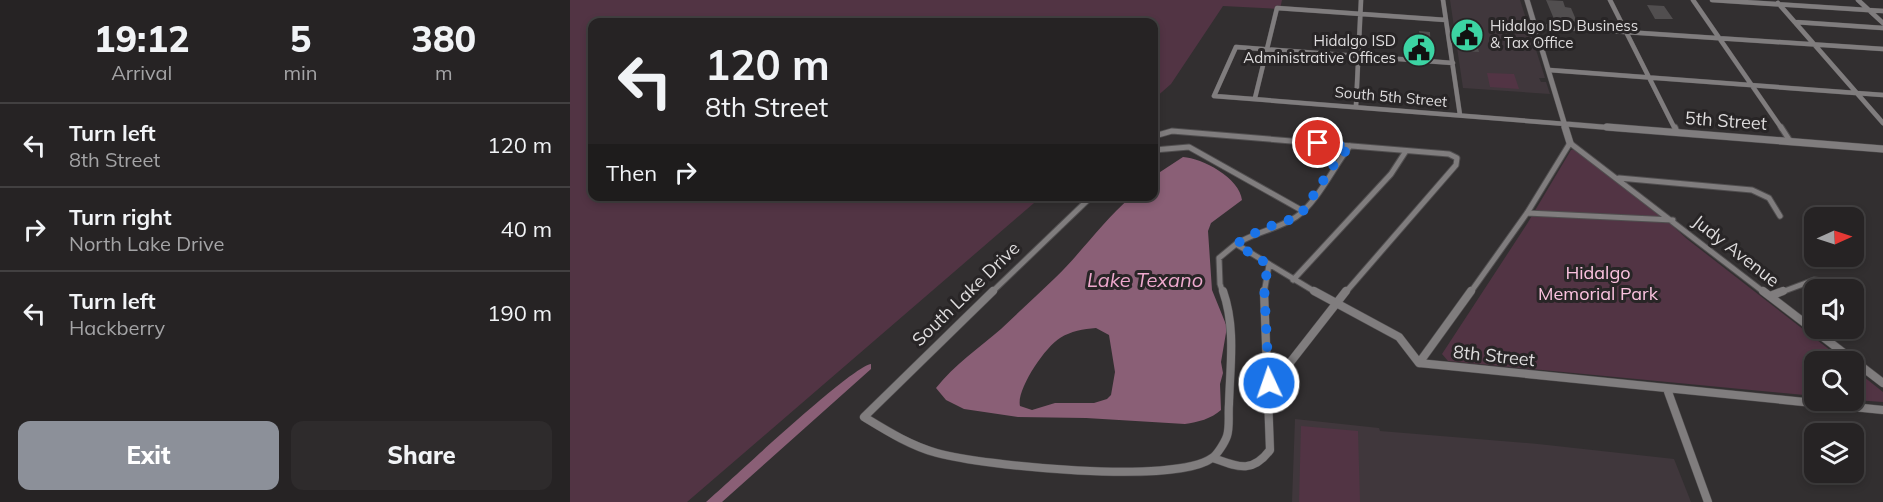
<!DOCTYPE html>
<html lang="en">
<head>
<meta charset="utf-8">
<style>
	:root { --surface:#262324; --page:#2e2b2c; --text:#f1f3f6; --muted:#a4a4a6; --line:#424041; --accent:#8c9099 }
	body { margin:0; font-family:Mulish,sans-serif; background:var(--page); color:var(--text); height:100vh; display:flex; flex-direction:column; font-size:22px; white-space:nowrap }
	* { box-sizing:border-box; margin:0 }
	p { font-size:20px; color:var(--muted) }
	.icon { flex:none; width:33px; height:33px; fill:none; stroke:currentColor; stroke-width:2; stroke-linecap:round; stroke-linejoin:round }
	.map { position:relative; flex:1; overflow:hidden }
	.drawer { display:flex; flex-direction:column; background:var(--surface); width:570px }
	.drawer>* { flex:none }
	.guide { position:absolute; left:18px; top:18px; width:570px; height:183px; border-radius:12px; box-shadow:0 3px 9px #0003,0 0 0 2px var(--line); background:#262324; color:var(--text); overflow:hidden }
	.needle { width:39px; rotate:87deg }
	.fabs { position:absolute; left:1234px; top:207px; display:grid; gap:12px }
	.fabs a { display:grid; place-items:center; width:60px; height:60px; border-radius:12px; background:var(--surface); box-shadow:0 3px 9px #0003,0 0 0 2px var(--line); font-size:30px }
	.pin { position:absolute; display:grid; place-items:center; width:51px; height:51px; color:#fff; margin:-26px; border:3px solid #fff; border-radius:50%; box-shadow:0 2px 6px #0007 }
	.me { position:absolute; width:66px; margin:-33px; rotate:357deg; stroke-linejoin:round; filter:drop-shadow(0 0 4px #0008) }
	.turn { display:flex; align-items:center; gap:21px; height:126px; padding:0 18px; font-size:27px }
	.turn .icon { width:78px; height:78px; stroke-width:2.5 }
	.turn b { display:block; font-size:42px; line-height:51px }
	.then { display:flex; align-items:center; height:57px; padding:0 18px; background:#0003; gap:12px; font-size:22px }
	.eta { display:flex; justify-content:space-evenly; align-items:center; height:102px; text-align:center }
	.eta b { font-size:36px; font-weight:800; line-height:42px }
	.action { display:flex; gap:12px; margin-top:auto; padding:12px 18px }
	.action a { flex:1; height:69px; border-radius:12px; background:var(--accent); color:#fff; font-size:24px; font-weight:800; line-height:69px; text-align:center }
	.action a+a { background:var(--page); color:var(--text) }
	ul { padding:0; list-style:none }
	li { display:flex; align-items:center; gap:18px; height:84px; padding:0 18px; border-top:2px solid var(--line) }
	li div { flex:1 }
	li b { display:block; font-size:22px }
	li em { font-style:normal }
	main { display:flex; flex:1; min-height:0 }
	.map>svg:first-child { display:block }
	.built { fill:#40373c }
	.green { fill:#523444 }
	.water { fill:#8a5f76; fill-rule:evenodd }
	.building { fill:#514e4f }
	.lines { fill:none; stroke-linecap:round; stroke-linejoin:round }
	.minor-far2-casing { stroke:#504e4f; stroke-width:5 }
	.minor-far1-casing { stroke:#504e4f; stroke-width:7 }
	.minor-casing { stroke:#504e4f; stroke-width:9 }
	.tertiary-far1-casing { stroke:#504e4f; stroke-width:6 }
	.tertiary-casing { stroke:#504e4f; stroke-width:8 }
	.minor-far2 { stroke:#807d7e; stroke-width:4.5 }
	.minor-far1 { stroke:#807d7e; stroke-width:5 }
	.minor { stroke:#807d7e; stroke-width:8 }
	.tertiary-far1 { stroke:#807d7e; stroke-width:5 }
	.tertiary { stroke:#807d7e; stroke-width:7 }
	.route { stroke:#1a73e8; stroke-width:10; stroke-dasharray:0 18 }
	.labels { text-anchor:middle; stroke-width:6; stroke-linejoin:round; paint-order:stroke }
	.far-poi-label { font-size:15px; fill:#dedcdd; stroke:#282526; text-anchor:start }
	.far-street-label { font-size:15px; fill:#dedcdd; stroke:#282526 }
	.street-label { font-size:18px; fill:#dedcdd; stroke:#282526 }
	.park-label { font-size:18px; fill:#fbc2df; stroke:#282526 }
	.water-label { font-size:20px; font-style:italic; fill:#eea9cd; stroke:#282526 }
</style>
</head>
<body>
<main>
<section class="drawer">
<div class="eta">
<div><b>19:12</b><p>Arrival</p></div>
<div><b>5</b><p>min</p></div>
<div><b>380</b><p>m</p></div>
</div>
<ul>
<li><svg class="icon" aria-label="left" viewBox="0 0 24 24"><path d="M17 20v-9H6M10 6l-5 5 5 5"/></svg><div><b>Turn left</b><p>8th Street</p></div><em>120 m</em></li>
<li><svg class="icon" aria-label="right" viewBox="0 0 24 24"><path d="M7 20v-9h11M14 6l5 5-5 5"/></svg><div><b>Turn right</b><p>North Lake Drive</p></div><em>40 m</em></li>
<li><svg class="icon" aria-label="left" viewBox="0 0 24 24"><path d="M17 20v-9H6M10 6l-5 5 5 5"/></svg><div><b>Turn left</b><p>Hackberry</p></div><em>190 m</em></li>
</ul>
<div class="action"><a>Exit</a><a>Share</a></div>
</section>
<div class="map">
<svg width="1313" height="502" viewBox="0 0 1313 502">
	<rect width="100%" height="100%" fill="#322f30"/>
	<path class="built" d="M880,0H950L975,78H969L971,82H976L980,94L893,88Z
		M725,419L809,428L810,431L968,444L1104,459L1121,502H722Z"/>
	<path class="green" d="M0,0H712L710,9L653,6L601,84L584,99V22H22V196L471,197L117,502H0Z
		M917,73L944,74L949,89L920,87Z
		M1005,149L1082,207L1117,239L1274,361L1245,362V396L878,361L872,354L957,224L1001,150Z
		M1284,369L1313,392V402L1284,400Z
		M731,426L788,431L790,502H729Z"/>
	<path class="water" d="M613,157C632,158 670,178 672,200L641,223L638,231L642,290L657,327L651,362L653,373L650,384L651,410C641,419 628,422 615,424L516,418L448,417L394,409L376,400L366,388C384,365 409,348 431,329C449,312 467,295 485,278C512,252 533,221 561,197L584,196V176ZM526,328L539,335L545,372L541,395L537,399L524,403H485L462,410L450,406C446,390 475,347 490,338C501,331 513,329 526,328Z
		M301,364V369L152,502H136C160,481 282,366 301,364Z"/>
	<path class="building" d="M976,0L993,1L995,7L1001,8L1007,22L984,19Z
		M1077,5L1094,6L1103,19H1085Z
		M889,28L903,29L909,52L892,51Z
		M849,31L860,32L861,55H839L838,45L851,46Z"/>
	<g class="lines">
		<g class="minor-far2-casing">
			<path id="minor-far2" d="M873,0L890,115
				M1040,0L1105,129
				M1123,0L1212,129
				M1142,0L1313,11
				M1288,0L1313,23
				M1208,3L1313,123
				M1225,22L1313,28
				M965,26L1313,49
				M883,63L666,47L644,96L996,124
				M979,70L1313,95
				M685,98L707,8L876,20
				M786,106L791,0"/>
		</g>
		<g class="minor-far1-casing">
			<path id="minor-far1" d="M1105,127L1107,132
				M1211,127L1220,141
				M584,139L588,135L602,131L879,154L887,158L886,165L775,293
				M732,142L765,163
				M584,150L619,147L733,211
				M1049,178L1182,190L1199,198L1210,216
				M957,213L1103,220
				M666,244C685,232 708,229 726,217C747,203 764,166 780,146
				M723,280L821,174L836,151
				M421,293L522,196
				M653,293L650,284L649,258L666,244L747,293
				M694,293L699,265
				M900,293L957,213L1000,143L1195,293
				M1209,293L1244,280L1282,284"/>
		</g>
		<g class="minor-casing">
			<path id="minor" d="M423,291L294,417C317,431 341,446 367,453C414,466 605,485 642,458C647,455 655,442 657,436C660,427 658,414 659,404C660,366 666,328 653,291
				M744,291L829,337L849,363L1313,410
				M1193,291L1313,383
				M1200,296L1213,291
				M849,363L901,291
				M699,383L708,378L776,291
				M1097,389L1138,502
				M643,458C668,467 682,474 700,450L694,291"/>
		</g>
		<g class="tertiary-far1-casing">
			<path id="tertiary-far1" d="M957,0L996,129
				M996,124L1056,129"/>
		</g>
		<g class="tertiary-casing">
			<path id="tertiary" d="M995,127L1000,143
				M1037,127L1313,149"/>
		</g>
		<use href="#minor-far2" class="minor-far2"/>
		<use href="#minor-far1" class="minor-far1"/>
		<use href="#minor" class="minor"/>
		<use href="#tertiary-far1" class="tertiary-far1"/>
		<use href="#tertiary" class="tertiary"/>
	</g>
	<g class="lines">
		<path class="route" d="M699,383L694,284L699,265L666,244L692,229L725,218L733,211L765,163L780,146L748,143"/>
	</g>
	<defs>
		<g id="civic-disc" transform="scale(1.725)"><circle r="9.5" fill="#3cd4a3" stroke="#282526"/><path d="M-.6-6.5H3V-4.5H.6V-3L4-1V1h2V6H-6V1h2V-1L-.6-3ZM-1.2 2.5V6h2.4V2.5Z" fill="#111"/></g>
	</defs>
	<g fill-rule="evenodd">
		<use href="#civic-disc" x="897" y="35"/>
		<use href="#civic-disc" x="849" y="50"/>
	</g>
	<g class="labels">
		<g class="far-poi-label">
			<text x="920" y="31">Hidalgo ISD Business<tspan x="920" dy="17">&amp; Tax Office</tspan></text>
			<text x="826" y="46" text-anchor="end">Hidalgo ISD<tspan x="826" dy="17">Administrative Offices</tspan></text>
		</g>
		<g class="far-street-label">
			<text transform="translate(821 97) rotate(5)" y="5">South 5th Street</text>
		</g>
		<g class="street-label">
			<text transform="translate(1156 121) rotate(4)" y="6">5th Street</text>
			<text transform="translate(1166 251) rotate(38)" y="6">Judy Avenue</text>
			<text transform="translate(396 294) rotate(-44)" y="6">South Lake Drive</text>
			<text transform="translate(924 356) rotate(6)" y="6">8th Street</text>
		</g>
		<g class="park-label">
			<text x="1028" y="279">Hidalgo<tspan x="1028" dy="21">Memorial Park</tspan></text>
		</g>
		<g class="water-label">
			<text x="575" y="287">Lake Texano</text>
		</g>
	</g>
</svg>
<div class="fabs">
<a><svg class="needle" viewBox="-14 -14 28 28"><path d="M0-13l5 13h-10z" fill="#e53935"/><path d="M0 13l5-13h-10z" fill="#a4a4a6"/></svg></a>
<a><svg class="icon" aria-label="sound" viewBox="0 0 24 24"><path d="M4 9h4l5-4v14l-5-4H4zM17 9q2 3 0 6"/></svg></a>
<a><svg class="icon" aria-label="search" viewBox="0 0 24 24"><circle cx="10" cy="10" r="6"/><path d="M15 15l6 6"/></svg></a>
<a><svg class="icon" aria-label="layers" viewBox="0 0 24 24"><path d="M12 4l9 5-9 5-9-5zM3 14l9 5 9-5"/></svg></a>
</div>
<div class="pin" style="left:748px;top:143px;background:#d93025"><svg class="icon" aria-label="arrive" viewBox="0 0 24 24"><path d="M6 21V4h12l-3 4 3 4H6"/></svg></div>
<svg class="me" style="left:699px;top:383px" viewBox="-20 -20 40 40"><circle r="17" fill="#1a73e8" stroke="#fff" stroke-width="3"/><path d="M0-11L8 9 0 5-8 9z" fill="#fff"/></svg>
<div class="guide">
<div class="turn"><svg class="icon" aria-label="left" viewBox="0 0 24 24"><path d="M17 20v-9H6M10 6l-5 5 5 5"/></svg><div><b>120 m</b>8th Street</div></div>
<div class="then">Then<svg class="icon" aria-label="right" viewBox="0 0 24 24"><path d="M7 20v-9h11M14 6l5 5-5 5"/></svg></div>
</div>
</div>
</main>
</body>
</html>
